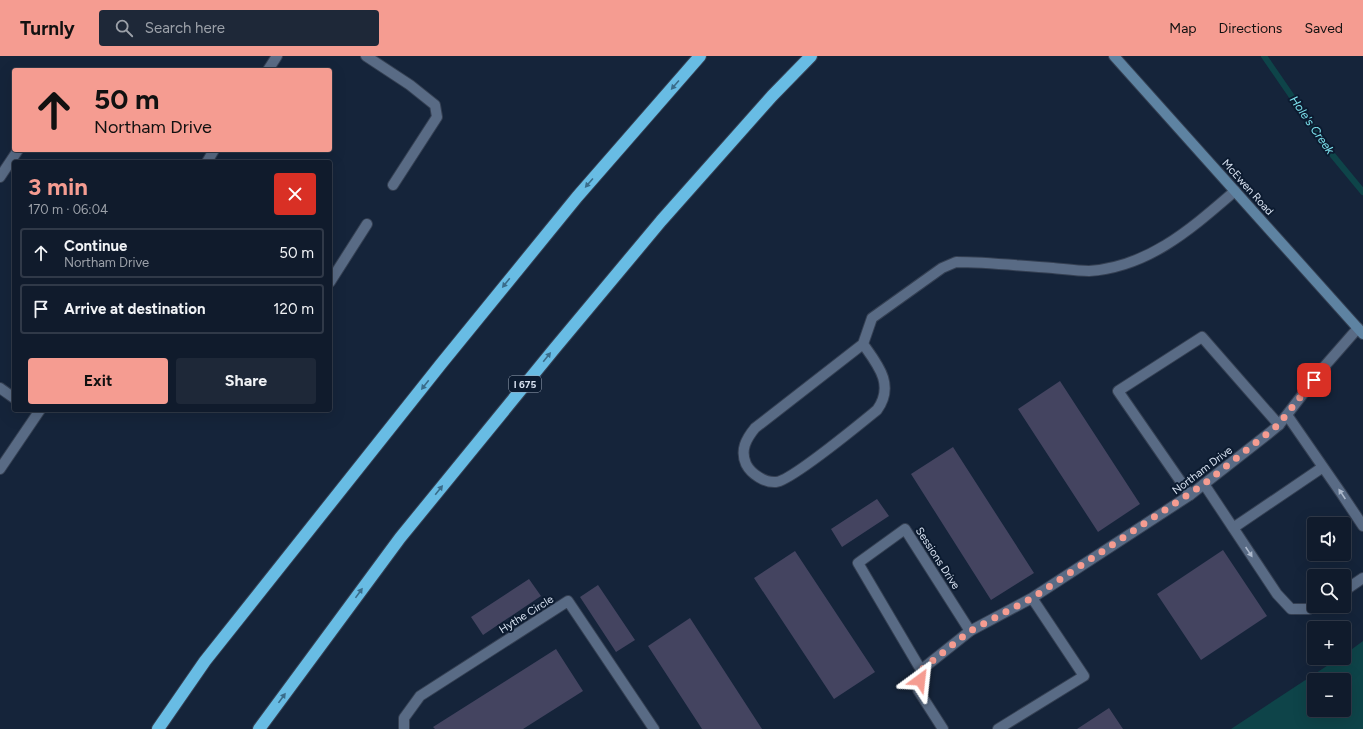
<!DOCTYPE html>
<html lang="en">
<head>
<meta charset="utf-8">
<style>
	:root { --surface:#101b2c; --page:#1e2838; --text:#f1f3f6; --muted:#9ca1a9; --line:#303948; --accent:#f59c91 }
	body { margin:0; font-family:Figtree,sans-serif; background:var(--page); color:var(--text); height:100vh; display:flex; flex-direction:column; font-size:15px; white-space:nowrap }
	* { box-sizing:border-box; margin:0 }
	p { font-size:13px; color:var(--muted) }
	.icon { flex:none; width:22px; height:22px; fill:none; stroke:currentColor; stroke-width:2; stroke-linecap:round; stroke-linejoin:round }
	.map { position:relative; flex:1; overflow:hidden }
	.panel { position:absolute; left:12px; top:104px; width:320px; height:252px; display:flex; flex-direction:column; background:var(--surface); border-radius:4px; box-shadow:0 4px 16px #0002,0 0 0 1px var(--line) }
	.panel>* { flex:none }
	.top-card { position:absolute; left:12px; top:12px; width:320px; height:84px; border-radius:4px; box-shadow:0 4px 16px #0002,0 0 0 1px var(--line); background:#f59c91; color:#111; overflow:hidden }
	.controls { position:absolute; left:1307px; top:461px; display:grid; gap:8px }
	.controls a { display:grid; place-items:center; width:44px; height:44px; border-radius:4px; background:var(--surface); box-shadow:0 4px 16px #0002,0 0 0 1px var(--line); font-size:20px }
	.pin { position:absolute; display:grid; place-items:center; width:34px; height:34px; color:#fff; margin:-17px; border-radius:8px; box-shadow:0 2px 6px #0006 }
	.me { position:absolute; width:44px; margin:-22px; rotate:30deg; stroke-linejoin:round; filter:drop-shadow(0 0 3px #0008) }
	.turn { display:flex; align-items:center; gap:14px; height:84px; padding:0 16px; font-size:18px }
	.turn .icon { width:52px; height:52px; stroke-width:2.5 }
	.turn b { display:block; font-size:28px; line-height:34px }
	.round { display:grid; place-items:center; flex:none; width:42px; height:42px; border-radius:4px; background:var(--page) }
	.headline { display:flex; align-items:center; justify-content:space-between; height:68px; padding:0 16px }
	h1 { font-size:24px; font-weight:700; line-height:30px; color:var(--accent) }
	.primary-button { display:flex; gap:8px; margin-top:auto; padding:8px 16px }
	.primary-button a { flex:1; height:46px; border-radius:4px; background:var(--accent); color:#111; font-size:16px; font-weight:700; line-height:46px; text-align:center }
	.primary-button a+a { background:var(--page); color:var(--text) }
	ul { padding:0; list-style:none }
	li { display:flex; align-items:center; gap:12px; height:50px; margin:0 8px 6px; padding:0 8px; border:2px solid var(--line); border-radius:4px }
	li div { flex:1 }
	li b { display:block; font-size:15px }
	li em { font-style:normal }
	header { display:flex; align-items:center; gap:24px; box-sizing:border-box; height:56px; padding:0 20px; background:var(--accent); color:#111 }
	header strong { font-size:19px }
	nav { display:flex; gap:22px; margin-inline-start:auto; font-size:14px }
	.search { width:280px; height:36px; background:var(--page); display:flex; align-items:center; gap:10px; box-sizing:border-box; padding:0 14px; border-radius:4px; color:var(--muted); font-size:15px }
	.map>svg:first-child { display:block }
	.water { fill:#0e4449; fill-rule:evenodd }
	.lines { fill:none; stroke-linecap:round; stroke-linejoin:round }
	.stream { stroke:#0e4449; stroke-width:6 }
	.building { fill:#444460 }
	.lane-casing { stroke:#354053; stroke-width:12 }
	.street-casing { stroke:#354053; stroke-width:12 }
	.secondary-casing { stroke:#354053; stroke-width:12 }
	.highway-casing { stroke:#354053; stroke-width:14 }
	.lane { stroke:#596b85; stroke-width:10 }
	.street { stroke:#596b85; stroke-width:10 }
	.secondary { stroke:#5e83a2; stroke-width:10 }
	.highway { stroke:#68bce4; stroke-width:12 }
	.oneway { fill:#3a6c8a }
	.oneway2 { fill:#acb8cb }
	.route { stroke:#f59c91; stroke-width:7; stroke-dasharray:0 12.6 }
	.labels { text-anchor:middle; stroke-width:4; stroke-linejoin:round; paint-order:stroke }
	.shield { fill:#0c1b30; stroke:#9ba6b7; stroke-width:1 }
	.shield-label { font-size:10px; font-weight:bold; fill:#d8e2f1 }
	.street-label { font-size:11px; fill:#d8e2f1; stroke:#0c1b30 }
	.water-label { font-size:12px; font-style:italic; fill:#7fe7f2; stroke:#0c1b30 }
</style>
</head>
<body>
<header>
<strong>Turnly</strong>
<div class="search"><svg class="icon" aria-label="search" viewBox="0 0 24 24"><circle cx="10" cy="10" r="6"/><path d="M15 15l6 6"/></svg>Search here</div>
<nav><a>Map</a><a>Directions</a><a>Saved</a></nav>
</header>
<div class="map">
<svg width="1363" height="673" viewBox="0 0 1363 673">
	<rect width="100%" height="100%" fill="#15243a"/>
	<path class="water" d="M1363,585V673H1231L1339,602H1344V599ZM1314,624H1344V654H1314Z"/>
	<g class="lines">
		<path class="stream" d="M1264,0L1330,96L1363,136"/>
	</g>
	<path class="building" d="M1060,325L1140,448L1098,476L1018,353Z
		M953,391L1034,517L991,544L911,418Z
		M877,443L889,460L842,491L831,473Z
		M1223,494L1267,560L1201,604L1157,538Z
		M795,495L875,616L834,643L754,522Z
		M529,523L541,540L483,579L471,561Z
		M598,529L635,584L616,596L580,541Z
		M690,562L762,673H702L648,590Z
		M556,593L583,635L523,673H435L433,671Z
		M1109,652L1123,673H1077Z"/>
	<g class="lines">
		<g class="lane-casing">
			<path id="lane" d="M366,0L410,29L435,49L437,61L393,129
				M0,121L18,94
				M330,226L367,168
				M863,288C878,309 895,329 877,354C861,367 791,425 776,426C765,427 751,418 746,408C740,394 746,383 755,372L863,288L872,262L942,212L956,206C988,206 1020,210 1053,212C1064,213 1077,215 1089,215C1149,211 1192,172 1235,135
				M1287,359L1341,437L1363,470
				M1204,428L1277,538L1291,553H1309L1317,550
				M1190,439L1118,335L1202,281L1279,369
				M1233,472L1323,411
				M1344,535L1363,522
				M921,614L858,507L905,473L970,575"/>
		</g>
		<g class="street-casing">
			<path id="street" d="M268,14L277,0
				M207,106L214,94
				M0,332L14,342
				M0,413L40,354
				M404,673V662L420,640L568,545L654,673
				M943,673L918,634L921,614L970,575L1032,542L1190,439L1268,378L1279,369L1323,312L1358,272
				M998,673L1084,620L1032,542"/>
		</g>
		<g class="secondary-casing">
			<path id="secondary" d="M1114,0L1363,278"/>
		</g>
		<g class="highway-casing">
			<path id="highway" d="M158,673L205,605L441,308L577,141L700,0
				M259,673L400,482L555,292L661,165L772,40L811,0"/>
		</g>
		<use href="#lane" class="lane"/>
		<use href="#street" class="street"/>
		<use href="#secondary" class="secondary"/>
		<use href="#highway" class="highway"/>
	</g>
	<defs><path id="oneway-solid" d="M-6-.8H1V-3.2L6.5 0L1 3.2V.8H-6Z"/></defs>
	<g class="oneway">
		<use href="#oneway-solid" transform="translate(675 29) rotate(131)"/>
		<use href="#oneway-solid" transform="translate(589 127) rotate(131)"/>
		<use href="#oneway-solid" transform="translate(506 227) rotate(129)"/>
		<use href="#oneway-solid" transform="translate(547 301) rotate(-51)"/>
		<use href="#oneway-solid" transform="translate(425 329) rotate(128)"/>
		<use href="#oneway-solid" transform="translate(439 434) rotate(-51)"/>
		<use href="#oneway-solid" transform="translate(359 537) rotate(-54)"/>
		<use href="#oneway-solid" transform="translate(282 642) rotate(-54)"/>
	</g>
	<g class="oneway2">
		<use href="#oneway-solid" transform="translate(1342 438) rotate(-124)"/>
		<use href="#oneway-solid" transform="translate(1249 496) rotate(56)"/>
	</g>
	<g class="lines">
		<path class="route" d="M920,624L921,614L970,575L1032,542L1204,428L1278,369L1314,324"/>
	</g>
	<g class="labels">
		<rect class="shield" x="509" y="320" width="32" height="16" rx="3"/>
		<g class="shield-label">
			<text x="525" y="332">I 675</text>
		</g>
		<g class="street-label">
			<text transform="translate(1248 131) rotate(48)" y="4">McEwen Road</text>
			<text transform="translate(1202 414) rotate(-37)" y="4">Northam Drive</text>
			<text transform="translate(938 502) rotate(57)" y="4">Sessions Drive</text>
			<text transform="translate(526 558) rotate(-32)" y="4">Hythe Circle</text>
		</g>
		<g class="water-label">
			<text transform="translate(1312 69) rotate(55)" y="4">Hole's Creek</text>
		</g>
	</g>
</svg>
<div class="controls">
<a><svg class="icon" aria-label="sound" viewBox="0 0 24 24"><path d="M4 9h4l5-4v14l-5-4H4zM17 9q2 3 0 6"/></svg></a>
<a><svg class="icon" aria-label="search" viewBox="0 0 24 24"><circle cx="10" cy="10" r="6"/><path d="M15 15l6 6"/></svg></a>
<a>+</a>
<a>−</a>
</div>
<div class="pin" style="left:1314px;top:324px;background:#d93025"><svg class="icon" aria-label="arrive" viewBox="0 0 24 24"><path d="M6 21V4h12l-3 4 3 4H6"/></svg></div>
<svg class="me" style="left:920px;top:624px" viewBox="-20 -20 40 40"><path d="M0-17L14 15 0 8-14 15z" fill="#f59c91" stroke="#fff" stroke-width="4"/></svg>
<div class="top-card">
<div class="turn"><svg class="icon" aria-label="ahead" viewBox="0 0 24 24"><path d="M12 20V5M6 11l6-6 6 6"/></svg><div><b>50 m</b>Northam Drive</div></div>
</div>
<section class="panel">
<div class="headline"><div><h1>3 min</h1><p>170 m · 06:04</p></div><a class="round" style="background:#d93025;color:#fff"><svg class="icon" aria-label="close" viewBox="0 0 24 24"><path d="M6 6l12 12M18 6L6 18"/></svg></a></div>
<ul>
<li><svg class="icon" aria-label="ahead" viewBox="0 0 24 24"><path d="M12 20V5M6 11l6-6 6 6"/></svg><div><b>Continue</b><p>Northam Drive</p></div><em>50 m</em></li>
<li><svg class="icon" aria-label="arrive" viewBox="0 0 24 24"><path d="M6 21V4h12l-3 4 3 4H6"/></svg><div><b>Arrive at destination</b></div><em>120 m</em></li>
</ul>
<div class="primary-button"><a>Exit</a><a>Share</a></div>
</section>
</div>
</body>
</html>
